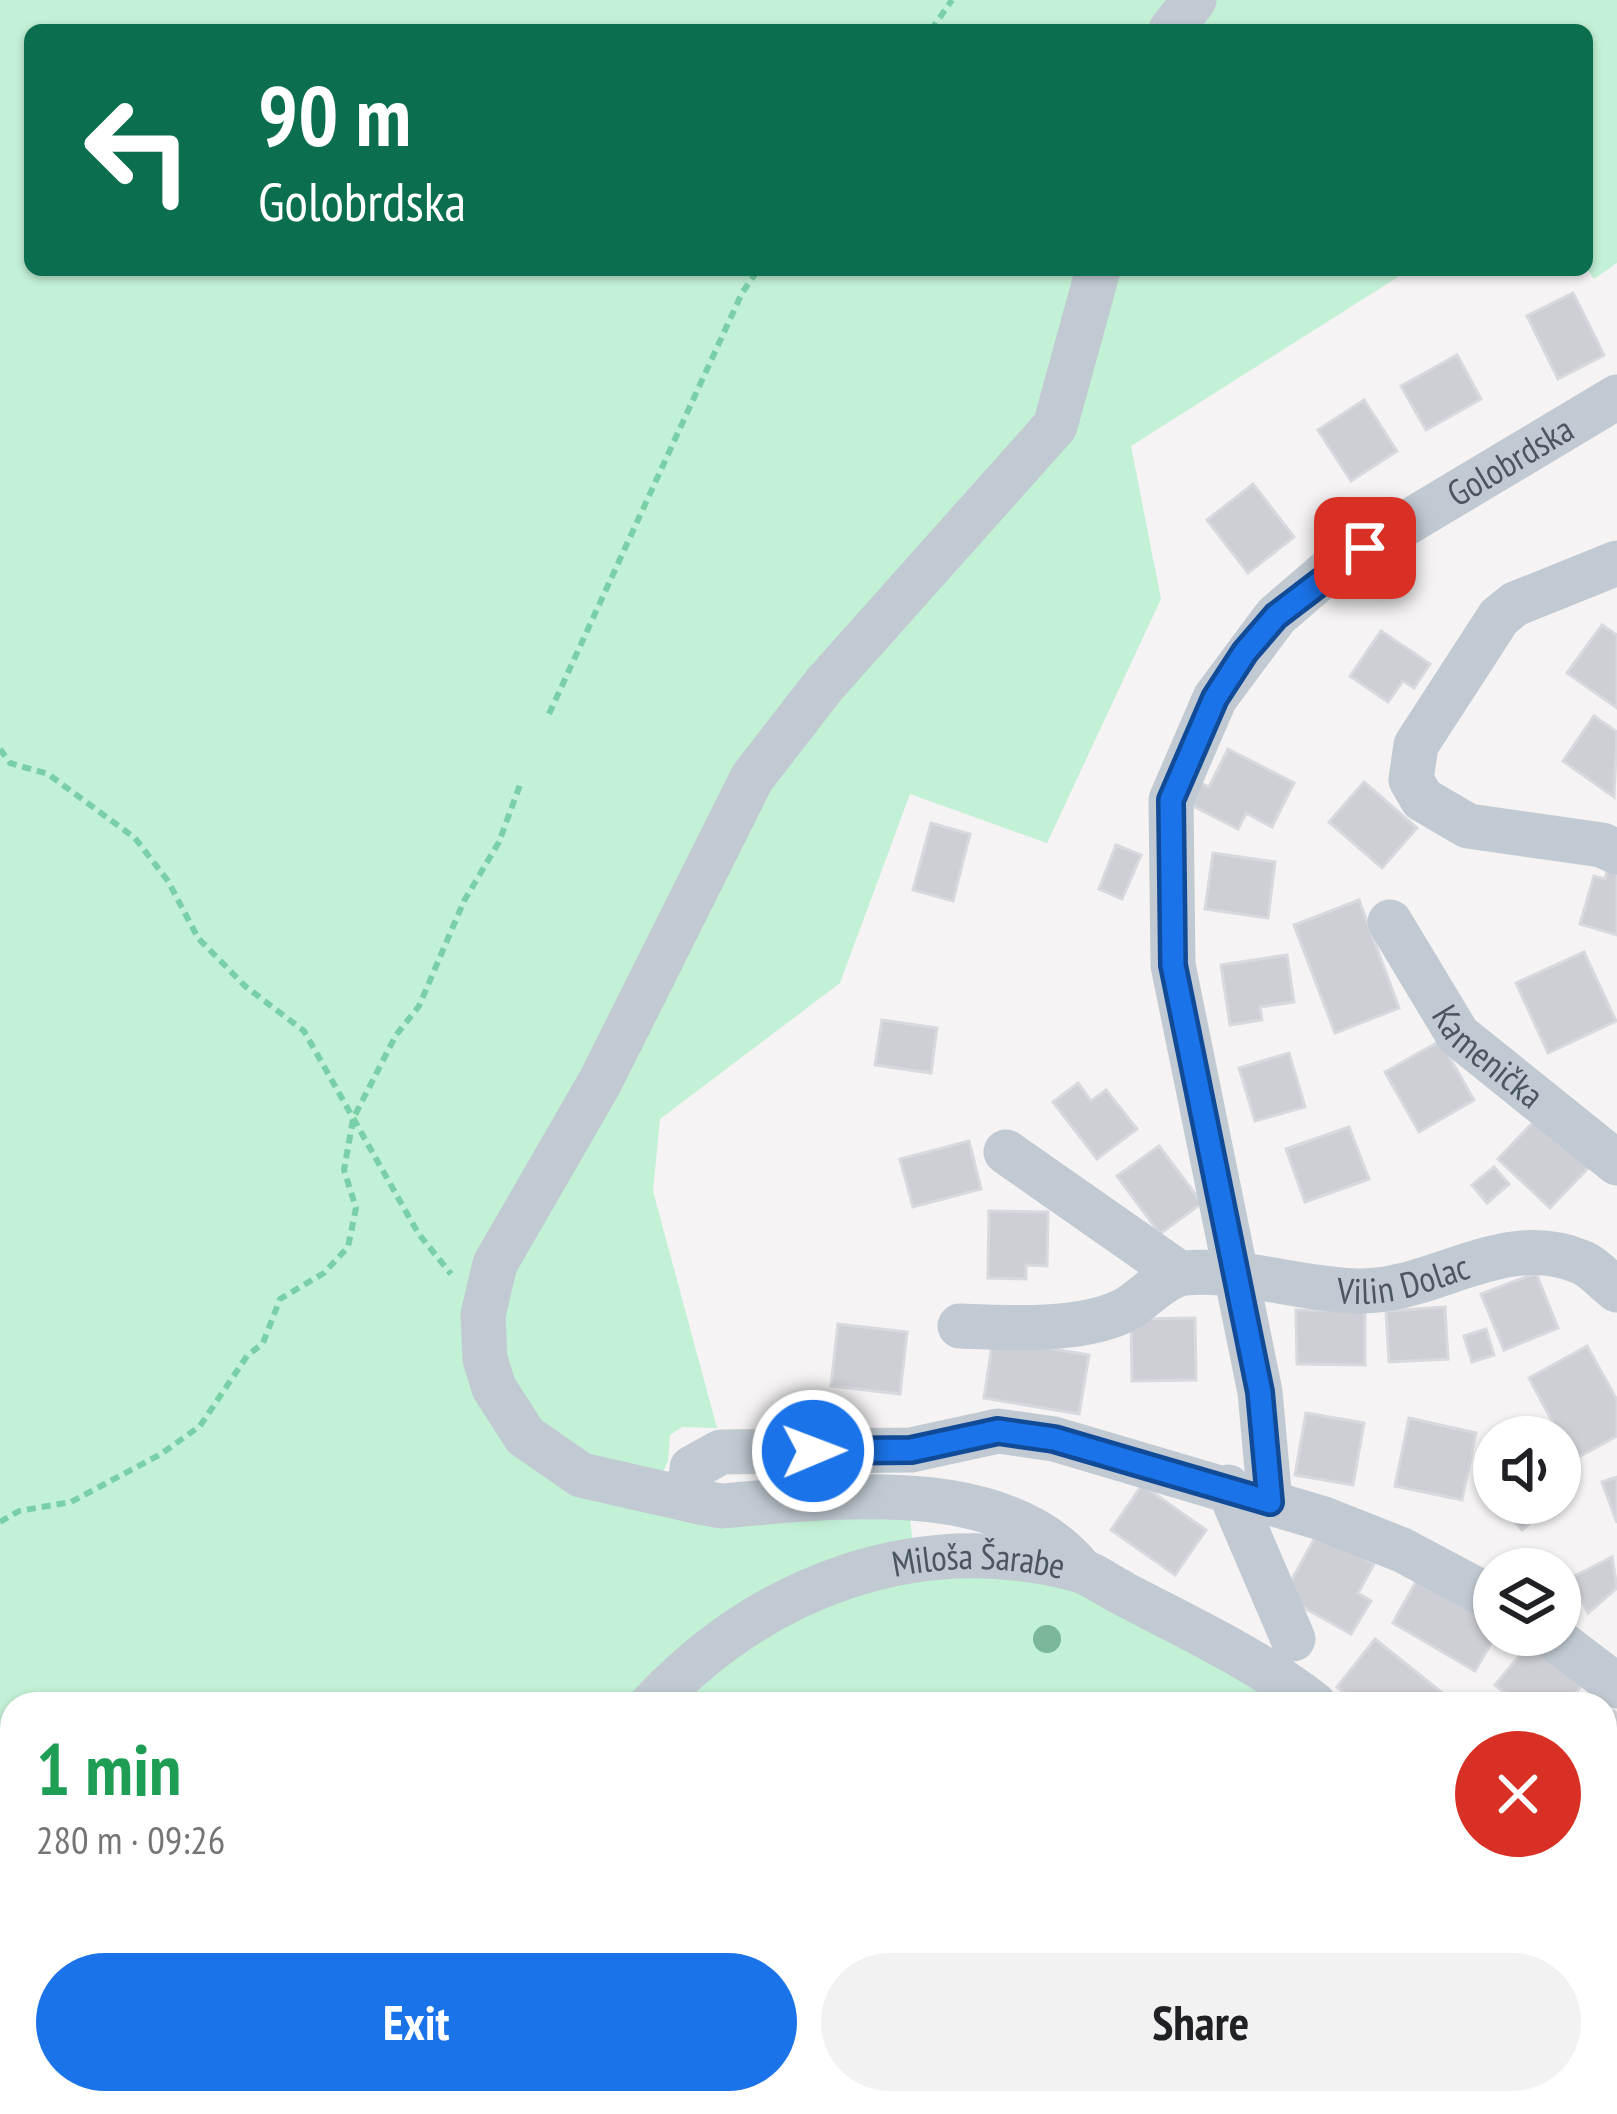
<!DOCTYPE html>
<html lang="en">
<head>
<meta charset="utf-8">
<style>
	:root { --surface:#fff; --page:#f2f2f2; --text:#202124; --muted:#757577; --accent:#1a73e8 }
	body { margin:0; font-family:"PT Sans Narrow",sans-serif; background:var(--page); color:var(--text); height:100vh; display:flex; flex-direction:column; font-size:45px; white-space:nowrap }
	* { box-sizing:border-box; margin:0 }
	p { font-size:39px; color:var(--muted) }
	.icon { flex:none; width:66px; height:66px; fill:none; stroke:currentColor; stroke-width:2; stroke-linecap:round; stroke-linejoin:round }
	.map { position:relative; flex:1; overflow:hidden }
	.drawer { position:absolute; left:0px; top:1692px; width:1617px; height:423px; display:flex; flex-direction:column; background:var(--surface); border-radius:36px 36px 0 0; box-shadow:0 3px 9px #0004 }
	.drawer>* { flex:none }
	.guide { position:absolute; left:24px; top:24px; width:1569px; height:252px; border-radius:18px; box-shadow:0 3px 9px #0004; background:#0b6e4f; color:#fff; overflow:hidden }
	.tools { position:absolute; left:1473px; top:1416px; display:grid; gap:24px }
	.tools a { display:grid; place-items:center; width:108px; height:108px; border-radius:50%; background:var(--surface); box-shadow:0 3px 9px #0004; font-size:60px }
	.pin { position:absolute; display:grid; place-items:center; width:102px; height:102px; color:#fff; margin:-51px; border-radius:24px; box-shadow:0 6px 18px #0006 }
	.me { position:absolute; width:132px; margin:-66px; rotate:89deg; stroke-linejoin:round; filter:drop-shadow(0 0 9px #0008) }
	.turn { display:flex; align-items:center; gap:42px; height:252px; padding:0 36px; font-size:54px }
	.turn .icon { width:156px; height:156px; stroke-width:2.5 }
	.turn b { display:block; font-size:84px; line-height:102px }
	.round { display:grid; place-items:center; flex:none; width:126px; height:126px; border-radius:63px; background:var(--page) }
	.head { display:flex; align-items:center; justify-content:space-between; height:204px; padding:0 36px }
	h1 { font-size:72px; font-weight:700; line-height:90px; color:#1e9e55 }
	.primary-button { display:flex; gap:24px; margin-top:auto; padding:24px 36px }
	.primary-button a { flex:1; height:138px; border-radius:72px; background:var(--accent); color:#fff; font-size:48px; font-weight:700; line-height:138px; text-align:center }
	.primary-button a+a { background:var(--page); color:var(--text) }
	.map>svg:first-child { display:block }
	.green { fill:#c3f1d5 }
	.building { fill:#cdcfd5; stroke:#d7d9de; stroke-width:3 }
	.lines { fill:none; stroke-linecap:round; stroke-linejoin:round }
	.path { stroke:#7ad0a6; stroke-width:6; stroke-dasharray:9 6; stroke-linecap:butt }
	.minor { stroke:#c1cad2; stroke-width:45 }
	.tree { fill:#7bb799 }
	.route-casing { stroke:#114b97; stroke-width:30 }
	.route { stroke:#1a73e8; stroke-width:21 }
	.labels { text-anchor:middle; stroke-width:12; stroke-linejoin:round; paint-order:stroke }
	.street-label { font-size:36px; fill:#4a5661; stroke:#fff }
</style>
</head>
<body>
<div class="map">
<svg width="1617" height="2114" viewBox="0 0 1617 2114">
	<rect width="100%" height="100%" fill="#f5f3f3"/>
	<path class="green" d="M0,0H1188L1166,30H30V270H1093L1050,424L820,682L478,1314L537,1464L909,1509L916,1574L1041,1580L1098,1594L1281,1704H12V2103H345L336,2114H0Z
		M1201,0H1617V263L1594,279L1587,269V30H1177Z
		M1103,270H1409L1131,446L1161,599L1047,843L910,794L840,983L660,1119L653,1191L717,1428L682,1427L670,1435L668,1461L659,1480L583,1470L499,1386L500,1265L756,781L1059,429Z
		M1605,2074L1617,2114H1405L1406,2103H1605Z
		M411,2103H1099L1097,2114H403Z"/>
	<path class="building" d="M1573,293L1604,355L1558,379L1527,316Z
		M1457,355L1481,399L1426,430L1401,386Z
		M1364,400L1397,451L1351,481L1318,430Z
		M1253,484L1294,537L1248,573L1207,520Z
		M1602,625L1617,635V708L1567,673Z
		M1381,631L1430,664L1414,688L1403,681L1388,702L1350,676Z
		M1594,716L1617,732L1614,797L1563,761Z
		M1228,749L1294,783L1272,827L1246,813L1238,829L1189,804L1201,783L1209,787Z
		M1364,782L1417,828L1382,868L1329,822Z
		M931,823L970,834L953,901L913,890Z
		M1116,845L1141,855L1122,899L1099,889Z
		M1213,853L1275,862L1268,918L1205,909Z
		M1610,861L1617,863V935L1580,924L1594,876L1605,879Z
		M1359,900L1399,1008L1335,1033L1294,925Z
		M1584,952L1616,1021L1548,1053L1516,983Z
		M1287,955L1294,1002L1260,1007L1262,1020L1230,1025L1221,965Z
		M882,1020L937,1028L931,1073L875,1065Z
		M1440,1041L1474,1100L1419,1132L1385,1072Z
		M1289,1053L1305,1107L1255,1121L1239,1068Z
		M1078,1083L1091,1101L1106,1090L1137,1129L1097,1159L1053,1102Z
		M1537,1118L1589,1167L1550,1208L1498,1159Z
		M1349,1127L1369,1179L1305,1202L1286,1149Z
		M969,1141L981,1189L913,1207L900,1159Z
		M1159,1146L1202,1203L1160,1234L1117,1176Z
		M1494,1167L1509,1184L1487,1203L1472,1185Z
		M989,1211L1048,1212L1047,1266L1026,1265V1279L988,1278Z
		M1536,1273L1558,1328L1504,1350L1481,1294Z
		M1445,1307L1448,1359L1389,1362L1386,1311Z
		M1296,1310H1365V1365L1297,1364Z
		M1195,1318L1196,1380L1132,1381L1131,1319Z
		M838,1324L907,1332L900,1394L831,1386Z
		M1486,1329L1494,1355L1472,1362L1464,1336Z
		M993,1339L1089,1355L1079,1414L984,1398Z
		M1587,1346L1617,1400V1436L1573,1460L1529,1378Z
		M1306,1413L1364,1423L1353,1485L1295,1475Z
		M1409,1418L1476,1433L1462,1500L1395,1486Z
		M1494,1472V1497L1482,1483Z
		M1617,1477V1523L1602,1482Z
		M1142,1485L1206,1530L1175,1575L1111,1530Z
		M1499,1503H1554L1522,1530Z
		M1318,1532L1374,1564L1358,1593L1371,1601L1351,1634L1283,1596Z
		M1612,1557L1617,1588L1588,1613L1571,1578Z
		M1419,1576L1494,1620L1496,1635L1475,1671L1393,1623Z
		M1534,1638L1586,1680L1567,1704H1519L1495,1685Z
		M1375,1639L1446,1696L1439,1704H1358L1337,1687Z
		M1614,1711L1617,1714V1789L1605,1777V1719Z
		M1617,1900V1975L1605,1956V1907Z"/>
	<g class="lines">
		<path class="path" d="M931,30L952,0
			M549,714L742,293L758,270
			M0,749L10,763L48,774L135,838L168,881L198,938L245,986L304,1031L418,1233L451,1274
			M0,1522L19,1511L71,1502L161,1454L200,1426L247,1356L263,1343L280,1299L324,1273L348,1247L356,1208L344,1170L353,1119L396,1035L419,1006L464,901L499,842L521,782
			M1380,2114V2103"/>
		<g class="minor">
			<path d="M1171,30L1194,0"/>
			<path d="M1617,563L1515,604L1499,617L1416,745L1411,780L1422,799L1468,826L1602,845L1617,852"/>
			<path id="s1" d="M1390,922L1458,1035L1617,1163"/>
			<path d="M1006,1152L1179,1273"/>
			<path id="s2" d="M960,1326C1007,1328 1080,1332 1123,1311C1143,1301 1163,1275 1185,1273C1243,1268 1300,1290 1358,1291C1433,1293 1503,1229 1581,1262C1594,1267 1606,1282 1617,1290"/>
			<path d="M1228,1487L1293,1639"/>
			<path d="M700,1502L581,1475L525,1436L494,1388L485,1359L483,1315L495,1264L600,1082L752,778L824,685L1055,426L1098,270"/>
			<path id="s3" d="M1270,1502L1260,1392L1173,965L1171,800L1215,698L1276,616L1333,567L1617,397"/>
			<path d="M1081,1570C1003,1473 832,1497 721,1506L700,1502L690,1486L692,1468L721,1452L911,1450L998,1431L1054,1439L1321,1518L1402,1550L1494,1599"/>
			<path d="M1550,1635L1617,1686"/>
			<path id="s4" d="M652,1704C762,1587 915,1528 1075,1569C1092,1573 1108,1586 1124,1594C1189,1628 1256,1659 1314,1704"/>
			<path d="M1605,2025L1617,2045"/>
			<path d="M366,2114L375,2103"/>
		</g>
	</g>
	<circle class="tree" cx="1047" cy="1639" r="14"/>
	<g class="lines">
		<g class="route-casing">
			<path id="route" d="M813,1451L911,1450L998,1431L1054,1439L1270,1502L1260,1392L1173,965L1171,800L1215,698L1245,652L1276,616L1365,548"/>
		</g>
		<use href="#route" class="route"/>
	</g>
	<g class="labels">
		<g class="street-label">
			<text dy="13" stroke="none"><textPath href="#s3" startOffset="1206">Golobrdska</textPath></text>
			<text dy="13" stroke="none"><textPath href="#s1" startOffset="168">Kamenička</textPath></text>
			<text dy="13" stroke="none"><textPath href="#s2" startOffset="459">Vilin Dolac</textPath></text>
			<text dy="13" stroke="none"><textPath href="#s4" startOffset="369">Miloša Šarabe</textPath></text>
		</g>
	</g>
</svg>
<div class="tools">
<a><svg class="icon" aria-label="sound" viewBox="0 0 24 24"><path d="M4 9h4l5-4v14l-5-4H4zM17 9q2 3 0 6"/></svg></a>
<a><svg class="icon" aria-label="layers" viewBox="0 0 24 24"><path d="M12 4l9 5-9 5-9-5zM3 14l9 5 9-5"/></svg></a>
</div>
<div class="pin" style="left:1365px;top:548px;background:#d93025"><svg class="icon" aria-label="arrive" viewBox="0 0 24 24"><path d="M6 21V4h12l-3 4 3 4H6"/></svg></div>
<svg class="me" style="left:813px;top:1451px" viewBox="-20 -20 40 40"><circle r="17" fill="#1a73e8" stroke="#fff" stroke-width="3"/><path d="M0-11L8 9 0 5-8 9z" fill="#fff"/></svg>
<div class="guide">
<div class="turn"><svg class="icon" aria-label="left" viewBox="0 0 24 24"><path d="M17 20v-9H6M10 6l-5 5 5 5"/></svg><div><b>90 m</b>Golobrdska</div></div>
</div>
<section class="drawer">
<div class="head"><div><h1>1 min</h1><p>280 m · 09:26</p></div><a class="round" style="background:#d93025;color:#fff"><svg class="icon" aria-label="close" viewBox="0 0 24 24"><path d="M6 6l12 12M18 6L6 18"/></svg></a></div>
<div class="primary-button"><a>Exit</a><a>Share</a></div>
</section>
</div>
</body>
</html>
